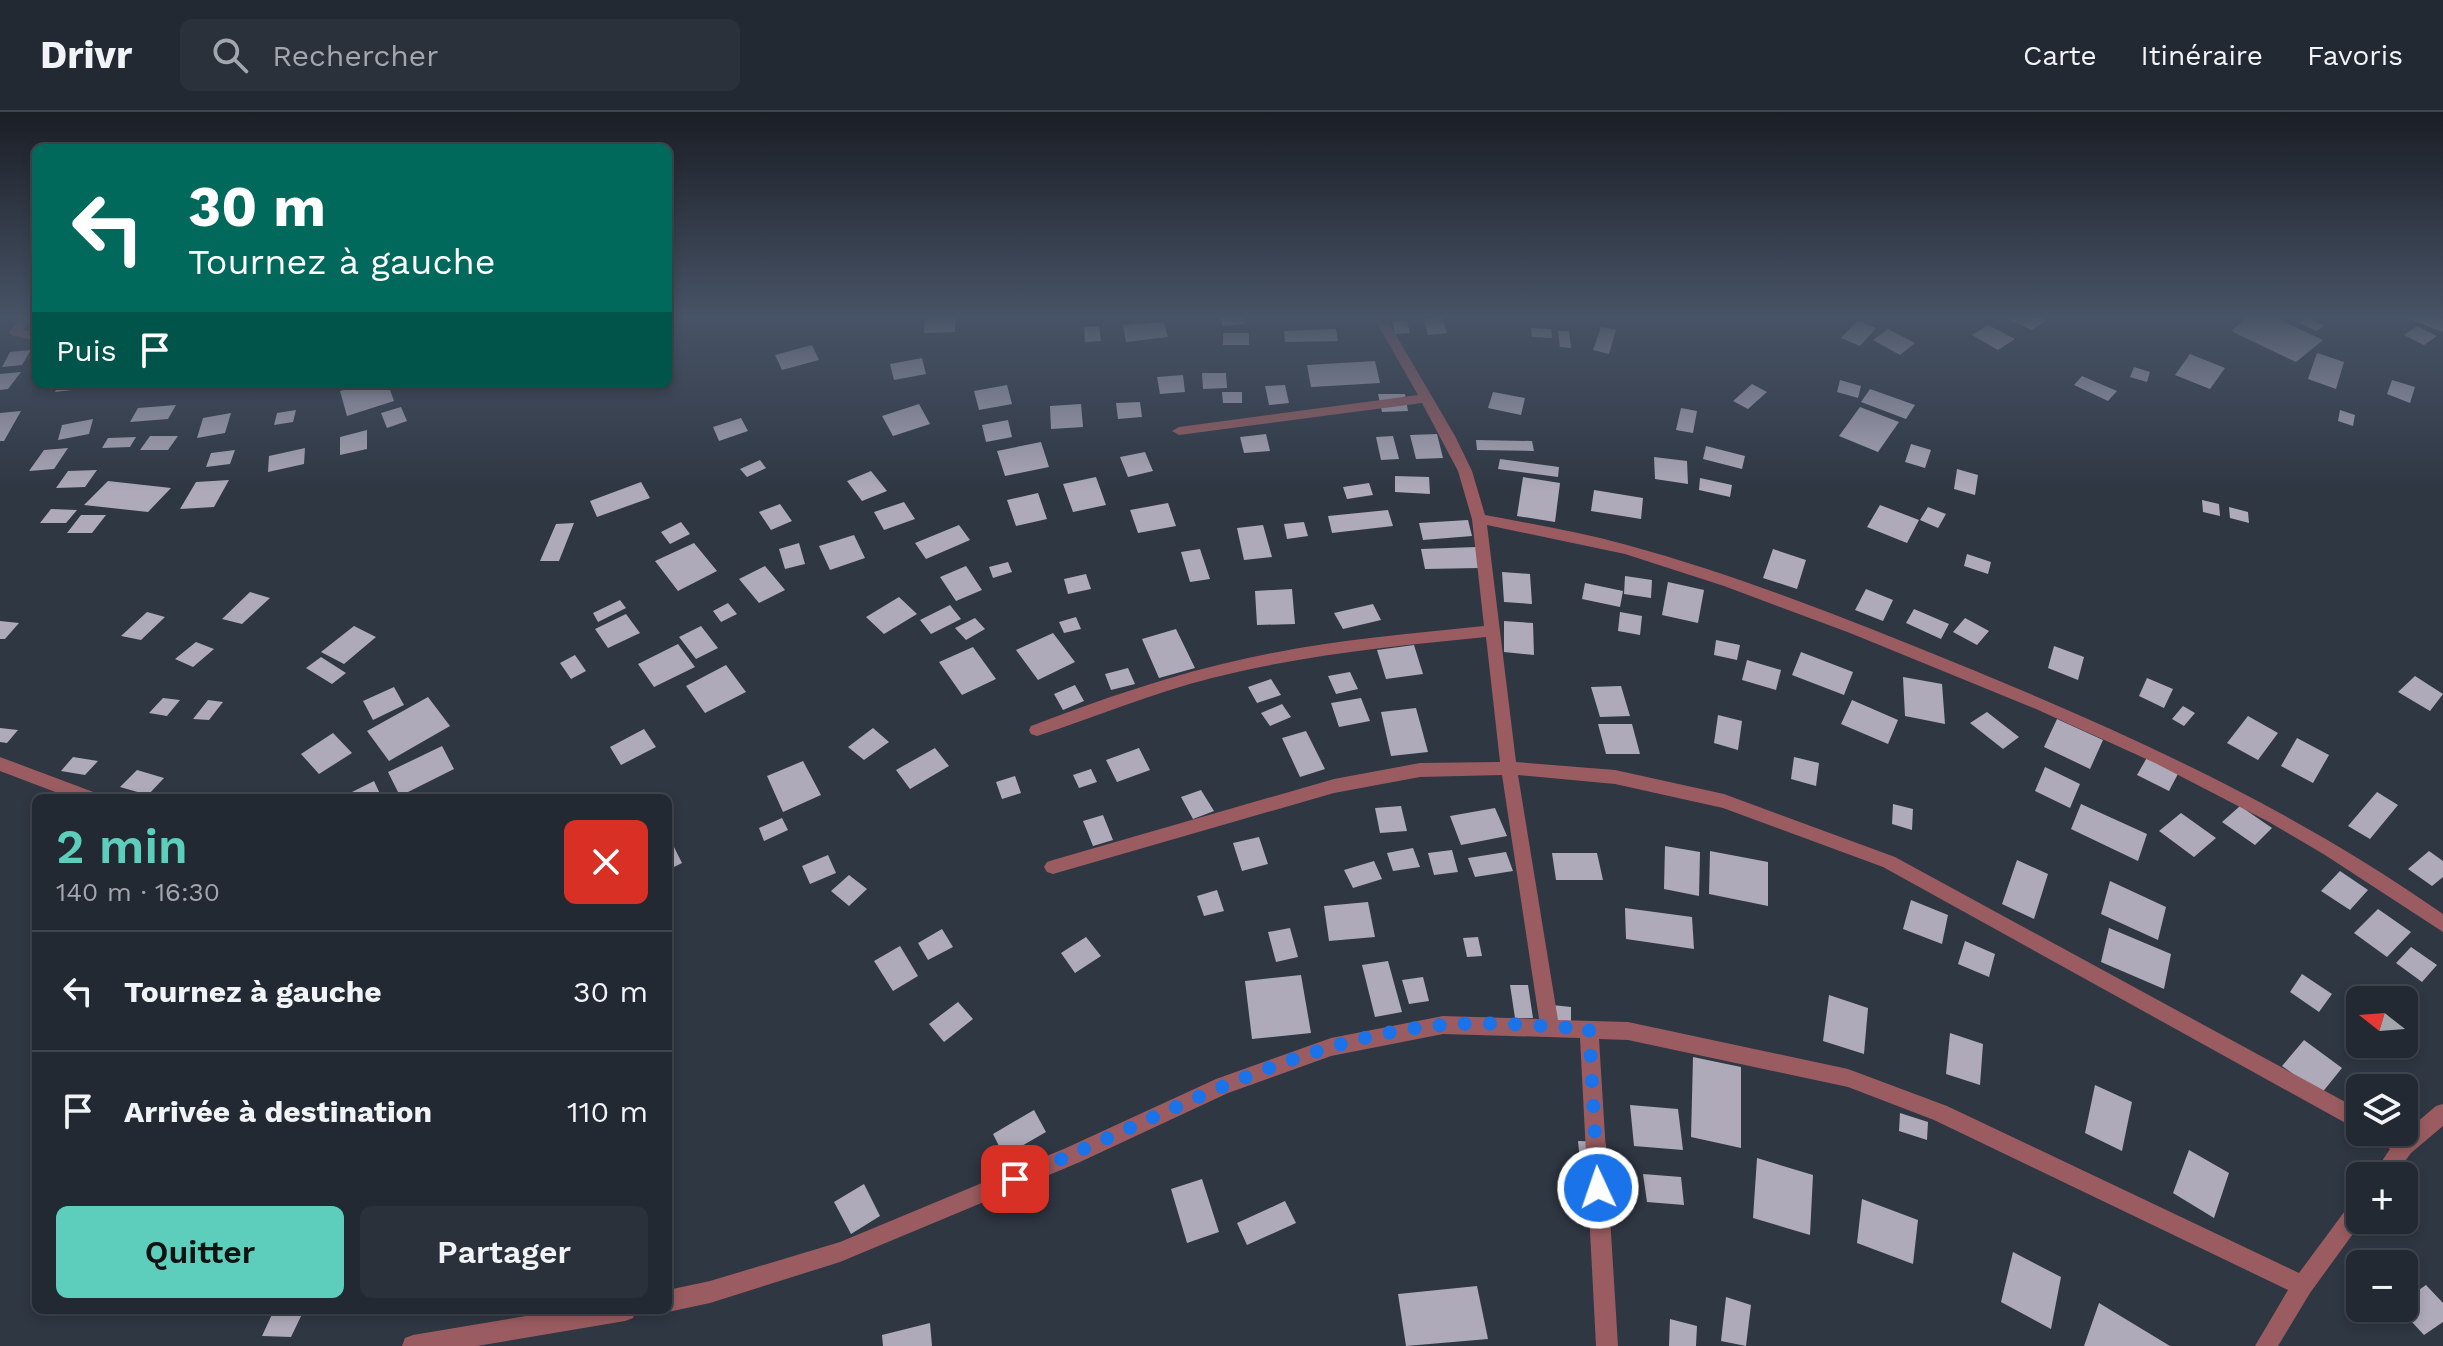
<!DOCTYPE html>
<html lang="fr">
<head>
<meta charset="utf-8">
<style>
	:root { --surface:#232932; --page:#2b313a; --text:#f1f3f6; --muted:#a3a6ac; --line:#40454d; --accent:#5ccebb }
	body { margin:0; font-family:"Work Sans",sans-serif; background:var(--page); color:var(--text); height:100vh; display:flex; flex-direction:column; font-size:30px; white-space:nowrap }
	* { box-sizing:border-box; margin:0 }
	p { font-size:26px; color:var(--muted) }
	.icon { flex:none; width:44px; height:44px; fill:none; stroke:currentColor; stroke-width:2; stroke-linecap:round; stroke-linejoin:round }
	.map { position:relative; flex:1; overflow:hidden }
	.side { position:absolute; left:32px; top:682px; width:640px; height:520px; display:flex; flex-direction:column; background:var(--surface); border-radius:12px; box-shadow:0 4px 12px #0003,0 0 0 2px var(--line) }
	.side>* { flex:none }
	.hud { position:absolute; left:32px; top:32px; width:640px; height:244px; border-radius:12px; box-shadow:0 4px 12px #0003,0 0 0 2px var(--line); background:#00695c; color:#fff; overflow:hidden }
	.needle { width:52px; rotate:287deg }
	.controls { position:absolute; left:2346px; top:874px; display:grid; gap:16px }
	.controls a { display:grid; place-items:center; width:72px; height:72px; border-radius:12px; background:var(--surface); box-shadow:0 4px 12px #0003,0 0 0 2px var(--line); font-size:40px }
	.pin { position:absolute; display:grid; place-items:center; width:68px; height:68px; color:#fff; margin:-34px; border-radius:16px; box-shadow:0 4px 12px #0006 }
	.me { position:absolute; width:88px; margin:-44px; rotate:357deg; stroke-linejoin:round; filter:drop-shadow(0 0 6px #0008) }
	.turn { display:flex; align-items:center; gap:28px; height:168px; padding:0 24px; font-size:36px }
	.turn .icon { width:104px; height:104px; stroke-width:2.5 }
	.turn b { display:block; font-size:56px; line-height:68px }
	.then { display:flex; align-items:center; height:76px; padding:0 24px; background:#0003; gap:16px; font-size:30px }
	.round { display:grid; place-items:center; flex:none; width:84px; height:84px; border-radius:12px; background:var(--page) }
	.summary { display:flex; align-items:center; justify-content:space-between; height:136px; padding:0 24px }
	h1 { font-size:48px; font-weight:600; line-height:60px; color:var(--accent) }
	.primary-button { display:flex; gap:16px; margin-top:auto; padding:16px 24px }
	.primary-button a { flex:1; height:92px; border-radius:12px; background:var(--accent); color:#111; font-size:32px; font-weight:600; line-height:92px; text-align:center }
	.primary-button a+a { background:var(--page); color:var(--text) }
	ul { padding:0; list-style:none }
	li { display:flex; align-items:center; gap:24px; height:120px; padding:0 24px; border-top:2px solid var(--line) }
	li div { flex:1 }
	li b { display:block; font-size:30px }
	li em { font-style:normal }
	header { display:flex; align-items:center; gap:48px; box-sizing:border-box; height:112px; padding:0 40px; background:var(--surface); border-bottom:2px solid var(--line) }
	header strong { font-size:38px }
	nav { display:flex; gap:44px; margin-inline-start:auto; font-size:28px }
	.search { width:560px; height:72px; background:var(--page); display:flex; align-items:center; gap:20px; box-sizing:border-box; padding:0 28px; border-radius:12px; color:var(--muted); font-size:30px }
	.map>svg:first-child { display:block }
	.building { fill:#aeaab9 }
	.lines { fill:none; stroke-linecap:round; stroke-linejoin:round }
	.minor { fill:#9a5c60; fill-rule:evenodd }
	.route { stroke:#1a73e8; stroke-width:14; stroke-dasharray:0 25.2 }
</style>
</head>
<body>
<header>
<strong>Drivr</strong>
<div class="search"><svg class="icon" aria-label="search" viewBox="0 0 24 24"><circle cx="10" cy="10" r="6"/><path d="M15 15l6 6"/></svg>Rechercher</div>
<nav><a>Carte</a><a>Itinéraire</a><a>Favoris</a></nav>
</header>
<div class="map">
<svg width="2443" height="1234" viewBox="0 0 2443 1234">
	<rect width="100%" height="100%" fill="#2f3743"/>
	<path class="building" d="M925,206H955V220L924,221Z
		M1221,206H1244L1245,212L1222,214Z
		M1442,206L1447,221L1428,223L1423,207Z
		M2008,206H2044L2047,208L2031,218Z
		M2247,206H2276L2323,228L2296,250L2231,219Z
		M2309,206L2324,214L2316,219L2300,211Z
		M2408,206H2443V218L2442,220Z
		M1858,208L1876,216L1860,234L1841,226Z
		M1392,209H1407L1410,221L1395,222Z
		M1164,210L1168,225L1126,230L1123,213Z
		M1988,213L2015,227L1998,238L1972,223Z
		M1099,214L1101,229L1085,230L1084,215Z
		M2417,214L2437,224L2424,233L2404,223Z
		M1601,215L1616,218L1609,242L1593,238Z
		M1531,216L1551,217L1552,226L1532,225Z
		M1336,217L1338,229L1285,230L1284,219Z
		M1888,217L1915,231L1900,243L1873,228Z
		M1558,219H1569L1571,236L1560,235Z
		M1223,221H1249V233H1223Z
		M812,233L819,248L782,258L775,243Z
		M31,238L22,253L2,255L10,240Z
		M2317,241L2344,250L2336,277L2308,267Z
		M2190,242L2225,256L2210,277L2175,263Z
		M922,246L926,262L894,268L890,252Z
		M1375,249L1380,271L1311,275L1307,253Z
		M2134,255L2150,260L2147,270L2130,265Z
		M21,260L8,277L0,278V262Z
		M1202,261H1226L1227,276L1203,277Z
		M1183,263L1185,280L1160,282L1157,265Z
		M2082,264L2117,279L2108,289L2074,273Z
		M1840,268L1861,274L1858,286L1837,280Z
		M2392,268L2415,275L2410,291L2387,282Z
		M59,272H105V274L55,280Z
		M363,272H388L394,289L347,304L340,279Z
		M1752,272L1767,280L1748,297L1733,289Z
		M1007,273L1012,292L979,298L974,279Z
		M1285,273L1289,291L1269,293L1265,274Z
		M1870,277L1915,293L1906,307L1861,290Z
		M1222,280H1242V291H1223Z
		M1493,280L1525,286L1521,303L1488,296Z
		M1378,282H1405L1408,299L1382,300Z
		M1140,290L1142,305L1118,307L1116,291Z
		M919,292L930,312L893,324L882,304Z
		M1081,292L1083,315L1051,317L1050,294Z
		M176,293L168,307L130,310L138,296Z
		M401,295L407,309L387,316L381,301Z
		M1860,295L1899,310L1878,340L1839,324Z
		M1681,296L1697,299L1693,321L1676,318Z
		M296,298L293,310L274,313L277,301Z
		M2340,298L2355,303L2353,314L2338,309Z
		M21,299L4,329H0V301Z
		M231,301L225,321L197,326L203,306Z
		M741,306L748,319L719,329L713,315Z
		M93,307L89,322L58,328L62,313Z
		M1008,308L1012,325L986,330L982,313Z
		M367,318V337L340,343V325Z
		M1266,322L1270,339L1244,341L1240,325Z
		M1437,322L1443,346L1416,347L1410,323Z
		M150,324H178L168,338H140Z
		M1393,324L1399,347L1381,348L1376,325Z
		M136,325L130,335L102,336L108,326Z
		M1476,328L1532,329L1534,339L1477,338Z
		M1041,330L1049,355L1005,364L997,339Z
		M1911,332L1931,338L1925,356L1905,350Z
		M1706,334L1745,344L1742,357L1703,347Z
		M68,336L54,357L29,359L44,338Z
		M305,336L304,352L268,360L269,344Z
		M235,338L230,352L206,355L211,341Z
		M1145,340L1153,359L1128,365L1120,345Z
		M1654,345L1687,349L1688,372L1655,367Z
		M1500,347L1559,355L1558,365L1498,357Z
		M760,348L766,356L747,365L740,357Z
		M1957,357L1978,363L1975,383L1954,377Z
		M97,358L85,375L56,376L68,359Z
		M871,359L887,379L862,389L847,369Z
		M1395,364L1429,365L1430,382L1395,380Z
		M1096,365L1106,393L1073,400L1063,372Z
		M1523,365L1560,371L1555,410L1517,404Z
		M1700,366L1732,373L1730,385L1699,378Z
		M229,368L214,395L180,397L196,370Z
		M108,369L171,376L148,400L84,393Z
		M641,370L650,386L597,405L590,389Z
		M1369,371L1373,383L1347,387L1343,375Z
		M1594,378L1643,386L1641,407L1591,399Z
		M1038,381L1047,407L1016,414L1007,388Z
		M2202,388L2219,392L2220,404L2203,400Z
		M904,390L915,407L884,418L874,400Z
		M1168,391L1176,414L1138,421L1130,398Z
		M780,392L792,409L771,418L759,400Z
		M1880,393L1919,408L1907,431L1867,415Z
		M1928,395L1946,402L1938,416L1920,408Z
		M2229,395L2248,400L2249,411L2230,406Z
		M51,397L77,398L66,411H40Z
		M1388,398L1393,414L1332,421L1328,404Z
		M81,403H106L92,421H67Z
		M1468,408L1472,424L1423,428L1419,411Z
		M681,410L690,422L670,432L661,420Z
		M1304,410L1308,424L1287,427L1284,412Z
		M574,411L559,449H540L556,412Z
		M959,413L970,428L926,447L915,431Z
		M1263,413L1272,445L1244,448L1237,416Z
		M854,423L865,446L830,458L819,434Z
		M694,431L717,459L678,479L655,449Z
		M799,431L805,452L785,457L779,437Z
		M1476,435L1480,456L1425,457L1421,437Z
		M1200,437L1210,467L1190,470L1181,440Z
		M1773,437L1806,448L1797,477L1763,466Z
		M1967,442L1991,450L1988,462L1964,454Z
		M1008,450L1012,460L993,466L989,455Z
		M765,454L785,478L759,491L739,467Z
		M966,454L982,478L956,489L940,465Z
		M1502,460L1530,462L1532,492L1504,490Z
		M1086,462L1091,477L1068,482L1064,467Z
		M1625,464L1652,468L1651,486L1624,482Z
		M1668,470L1704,478L1698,511L1662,503Z
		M1585,471L1623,479L1620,495L1582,487Z
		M1292,477L1295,512L1257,513L1255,479Z
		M1866,477L1893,488L1883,509L1855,498Z
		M250,480L270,486L242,512L222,507Z
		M899,485L917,502L884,522L866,505Z
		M620,488L626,496L598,510L593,501Z
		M728,491L737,502L721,510L713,499Z
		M1373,492L1381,508L1343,517L1334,501Z
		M950,493L961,507L931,522L920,508Z
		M1914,497L1949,512L1941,527L1906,511Z
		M147,500L165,505L141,528L121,524Z
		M1620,500L1642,504L1640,523L1618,519Z
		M626,502L640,521L608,536L595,517Z
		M1076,505L1081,517L1064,521L1059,510Z
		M975,506L985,517L966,528L955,516Z
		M1965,506L1989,519L1977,533L1953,520Z
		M0,509L19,511L5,527H0Z
		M1504,509L1533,511L1534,543L1504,540Z
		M354,514L376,525L344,552L321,540Z
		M701,514L718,536L696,547L679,525Z
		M1176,517L1195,556L1159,566L1142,527Z
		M1053,521L1075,550L1038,568L1016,538Z
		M1716,528L1740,533L1737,548L1714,543Z
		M196,530L214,537L193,555L175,547Z
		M678,532L695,555L654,575L638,552Z
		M1414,533L1423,562L1386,567L1377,538Z
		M2054,534L2084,545L2078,568L2048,556Z
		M973,535L996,567L962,583L939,550Z
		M1801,540L1853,560L1844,583L1792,563Z
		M575,543L586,559L571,567L560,551Z
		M321,545L346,561L332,572L306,556Z
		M1747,548L1781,558L1776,578L1742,568Z
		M726,553L746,580L705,601L686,574Z
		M1128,556L1135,572L1111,578L1105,562Z
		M1350,560L1358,577L1336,582L1328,564Z
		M2415,564L2443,582L2430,599L2398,580Z
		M1903,565L1942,572L1945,612L1905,604Z
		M2147,566L2173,577L2164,596L2139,584Z
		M1271,567L1281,583L1257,591L1248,575Z
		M1075,573L1084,589L1063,598L1054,582Z
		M1621,574L1630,604L1600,605L1591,575Z
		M394,575L404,593L373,608L363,589Z
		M428,585L450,614L389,649L367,619Z
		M163,586L180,588L167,604L149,601Z
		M1361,586L1370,609L1339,615L1331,591Z
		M208,588L223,590L209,608L193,607Z
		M1852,588L1898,608L1888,632L1841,612Z
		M1282,592L1291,605L1270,614L1261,601Z
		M2183,594L2195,601L2184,614L2172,607Z
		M1416,596L1428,640L1391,644L1381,600Z
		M1987,600L2019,625L2003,637L1970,611Z
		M1718,603L1742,609L1738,638L1714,631Z
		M2248,604L2278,621L2258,648L2227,631Z
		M2057,607L2103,628L2090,657L2044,635Z
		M1598,612H1632L1640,642H1606Z
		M0,616L18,618L7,631L0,630Z
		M873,616L889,630L864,648L848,635Z
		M644,617L656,635L621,653L610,635Z
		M1306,619L1325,657L1300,665L1282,626Z
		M333,621L352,641L319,662L301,642Z
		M2297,626L2329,643L2313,671L2281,654Z
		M442,634L454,657L400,684L388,660Z
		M935,636L949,654L910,677L896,658Z
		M1139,636L1150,658L1117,670L1106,648Z
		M2149,642L2180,658L2169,679L2137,663Z
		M73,645L98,649L85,663L61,659Z
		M1794,645L1819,651L1816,674L1791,667Z
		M803,649L821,683L783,700L767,664Z
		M2045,655L2080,672L2070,696L2035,679Z
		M1091,657L1097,670L1079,676L1073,663Z
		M137,658L164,666L148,683L120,675Z
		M1015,664L1021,681L1002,687L996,670Z
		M374,669L382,686H340Z
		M1201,678L1214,699L1193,707L1181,685Z
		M2377,680L2398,693L2370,727L2348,714Z
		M1893,692L1913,697L1912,718L1892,712Z
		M2081,692L2147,722L2138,749L2071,717Z
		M1401,694L1407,719L1380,721L1375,696Z
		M2240,694L2272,716L2255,733L2222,710Z
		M1495,696L1507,724L1461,733L1450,704Z
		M2181,701L2216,726L2194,745L2159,719Z
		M1103,703L1113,728L1093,734L1083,709Z
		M782,706L788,718L764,729L759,716Z
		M1259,725L1268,752L1242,759L1233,731Z
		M672,731L682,751L668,758V733Z
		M1665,734L1700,740L1699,784L1664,777Z
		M1413,736L1420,755L1393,759L1387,741Z
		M1452,738L1458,760L1434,763L1428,741Z
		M1710,739L1768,750V794L1709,782Z
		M2429,739L2443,749V765L2432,774L2408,757Z
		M1506,740L1513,759L1475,765L1468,746Z
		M1552,741H1597L1603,768H1556Z
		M828,743L836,761L810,772L802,754Z
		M2017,748L2048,762L2034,807L2002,792Z
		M1374,749L1382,767L1353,776L1344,758Z
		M2340,759L2368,778L2350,798L2321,779Z
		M849,763L867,777L849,794L831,779Z
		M2110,769L2166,795L2158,828L2101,802Z
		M1217,778L1224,799L1204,804L1197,784Z
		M1911,788L1948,803L1942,832L1903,817Z
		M1368,790L1375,825L1329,829L1324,794Z
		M1625,796L1692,805L1694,837L1626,827Z
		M2378,797L2411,820L2387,845L2354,821Z
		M1290,816L1298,845L1276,850L1268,820Z
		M2109,816L2171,842L2164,877L2101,850Z
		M942,817L953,835L928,848L918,831Z
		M1086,825L1101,844L1075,861L1061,841Z
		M1478,825L1482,844L1467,845L1463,826Z
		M1965,829L1995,842L1989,865L1958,852Z
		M900,834L918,864L893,879L874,849Z
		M2411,835L2437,853L2422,870L2396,851Z
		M1388,849L1402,900L1375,905L1362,853Z
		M2302,862L2332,882L2319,900L2290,880Z
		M1301,863L1311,921L1252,927L1245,869Z
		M1423,865L1429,889L1409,892L1402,868Z
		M1510,873H1528L1533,906H1515Z
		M1829,883L1868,896L1864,942L1823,929Z
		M958,890L973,907L944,930L929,912Z
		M1552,893L1571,895V913L1551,910Z
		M1950,921L1983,932L1980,973L1946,962Z
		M2304,928L2342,956L2321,982L2282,954Z
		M1693,945L1741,955V1036L1691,1025Z
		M2095,973L2132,990L2122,1039L2085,1021Z
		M1630,993L1678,997L1683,1038L1634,1034Z
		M1034,998L1046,1020L1004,1044L993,1022Z
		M1900,1001L1928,1010L1927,1028L1899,1019Z
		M1578,1029L1605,1030L1610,1062L1581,1060Z
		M2189,1038L2229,1061L2214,1106L2173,1081Z
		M1757,1046L1813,1063L1810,1123L1753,1106Z
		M1643,1062L1681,1065L1684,1093L1647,1090Z
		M1202,1067L1219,1120L1187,1131L1171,1077Z
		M864,1072L880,1104L851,1122L834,1090Z
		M1862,1087L1918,1108L1913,1152L1857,1131Z
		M1285,1089L1296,1111L1247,1133L1237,1111Z
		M2013,1140L2061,1165L2051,1217L2001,1190Z
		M2426,1173L2443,1191V1210L2424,1223L2399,1196H2404V1188Z
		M1477,1174L1488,1227L1406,1234L1398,1182Z
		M1726,1185L1751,1193L1746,1234L1721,1229Z
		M2099,1191L2170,1234H2084Z
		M274,1198H304L291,1225L262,1224Z
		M1670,1207L1697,1214L1696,1234H1669Z
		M930,1211L932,1234H883L882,1223Z"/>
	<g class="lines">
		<path class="minor" d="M20,206H33L23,218L36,221V229L11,223L9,220Z
			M1374,206H1386L1455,324L1472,359L1485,403C1532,412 1580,420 1627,433C1745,465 1859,512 1973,558C2140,627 2294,698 2443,802V820L2325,743L2269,710L2155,651L2036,597L1850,521L1724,474L1625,442L1487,413L1516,650L1615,658L1724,682L1895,745L2360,998V1019L1883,755L1723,696L1615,672L1518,663L1558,908L1628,910L1848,957L1947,994L2299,1161L2353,1088L2360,1085V1108H2363L2310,1181L2278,1234H2255L2288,1178L1934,1008L1848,975L1628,928L1599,927L1618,1234H1596L1580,926L1443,922L1331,944L1228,981L1080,1050L840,1150L710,1191L668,1200L664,1198H668V1178L710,1169L840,1130L1066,1036L1216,967L1331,926L1443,904L1539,907L1502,663L1420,665L1334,681L1053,762L1047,760L1044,755L1047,750L1053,748L1334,667L1420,651L1500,650L1486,525C1394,534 1302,543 1212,566C1152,581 1096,605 1037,624L1031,622L1029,618L1031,614C1102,587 1173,562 1248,546C1325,529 1405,522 1484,514L1472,407L1458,359L1422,291L1179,323L1172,319L1179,315L1418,283Z
			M0,645L96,681L98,686H71L0,659Z
			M2443,992V1014L2411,1041L2394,1064H2372L2390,1037L2373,1027L2370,1020H2399L2403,1022L2436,994Z
			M562,1198H636L633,1206L625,1209L477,1234H402L405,1226L413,1223Z"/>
	</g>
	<linearGradient id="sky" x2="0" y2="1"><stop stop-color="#1a1e25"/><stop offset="0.54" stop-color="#475366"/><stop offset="1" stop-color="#475366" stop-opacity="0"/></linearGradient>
	<rect width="2443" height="379" fill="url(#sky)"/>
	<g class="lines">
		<path class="route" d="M1015,1067C1149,1012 1297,925 1443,913C1490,909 1541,914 1589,917L1598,1076"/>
	</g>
</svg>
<div class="controls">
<a><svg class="needle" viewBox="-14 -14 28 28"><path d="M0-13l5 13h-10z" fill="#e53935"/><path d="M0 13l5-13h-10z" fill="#a3a6ac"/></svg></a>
<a><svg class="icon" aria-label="layers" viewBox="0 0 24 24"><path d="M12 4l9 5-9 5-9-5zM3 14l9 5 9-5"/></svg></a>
<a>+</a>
<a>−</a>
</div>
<div class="pin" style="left:1015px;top:1067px;background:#d93025"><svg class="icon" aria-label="arrive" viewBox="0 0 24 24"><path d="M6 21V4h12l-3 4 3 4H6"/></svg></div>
<svg class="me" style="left:1598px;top:1076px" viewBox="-20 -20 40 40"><circle r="17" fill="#1a73e8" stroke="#fff" stroke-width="3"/><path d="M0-11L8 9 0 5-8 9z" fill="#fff"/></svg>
<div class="hud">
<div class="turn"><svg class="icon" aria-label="left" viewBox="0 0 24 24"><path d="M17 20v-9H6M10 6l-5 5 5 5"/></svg><div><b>30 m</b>Tournez à gauche</div></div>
<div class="then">Puis<svg class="icon" aria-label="arrive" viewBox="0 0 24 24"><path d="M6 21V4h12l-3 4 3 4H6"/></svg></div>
</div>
<section class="side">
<div class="summary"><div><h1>2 min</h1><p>140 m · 16:30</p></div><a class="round" style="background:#d93025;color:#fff"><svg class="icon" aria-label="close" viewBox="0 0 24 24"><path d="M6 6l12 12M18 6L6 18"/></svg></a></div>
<ul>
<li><svg class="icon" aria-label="left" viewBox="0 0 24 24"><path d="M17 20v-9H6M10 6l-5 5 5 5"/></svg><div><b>Tournez à gauche</b></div><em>30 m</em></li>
<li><svg class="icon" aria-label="arrive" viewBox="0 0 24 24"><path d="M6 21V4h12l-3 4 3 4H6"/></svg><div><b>Arrivée à destination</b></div><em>110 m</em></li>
</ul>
<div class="primary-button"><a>Quitter</a><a>Partager</a></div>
</section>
</div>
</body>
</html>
